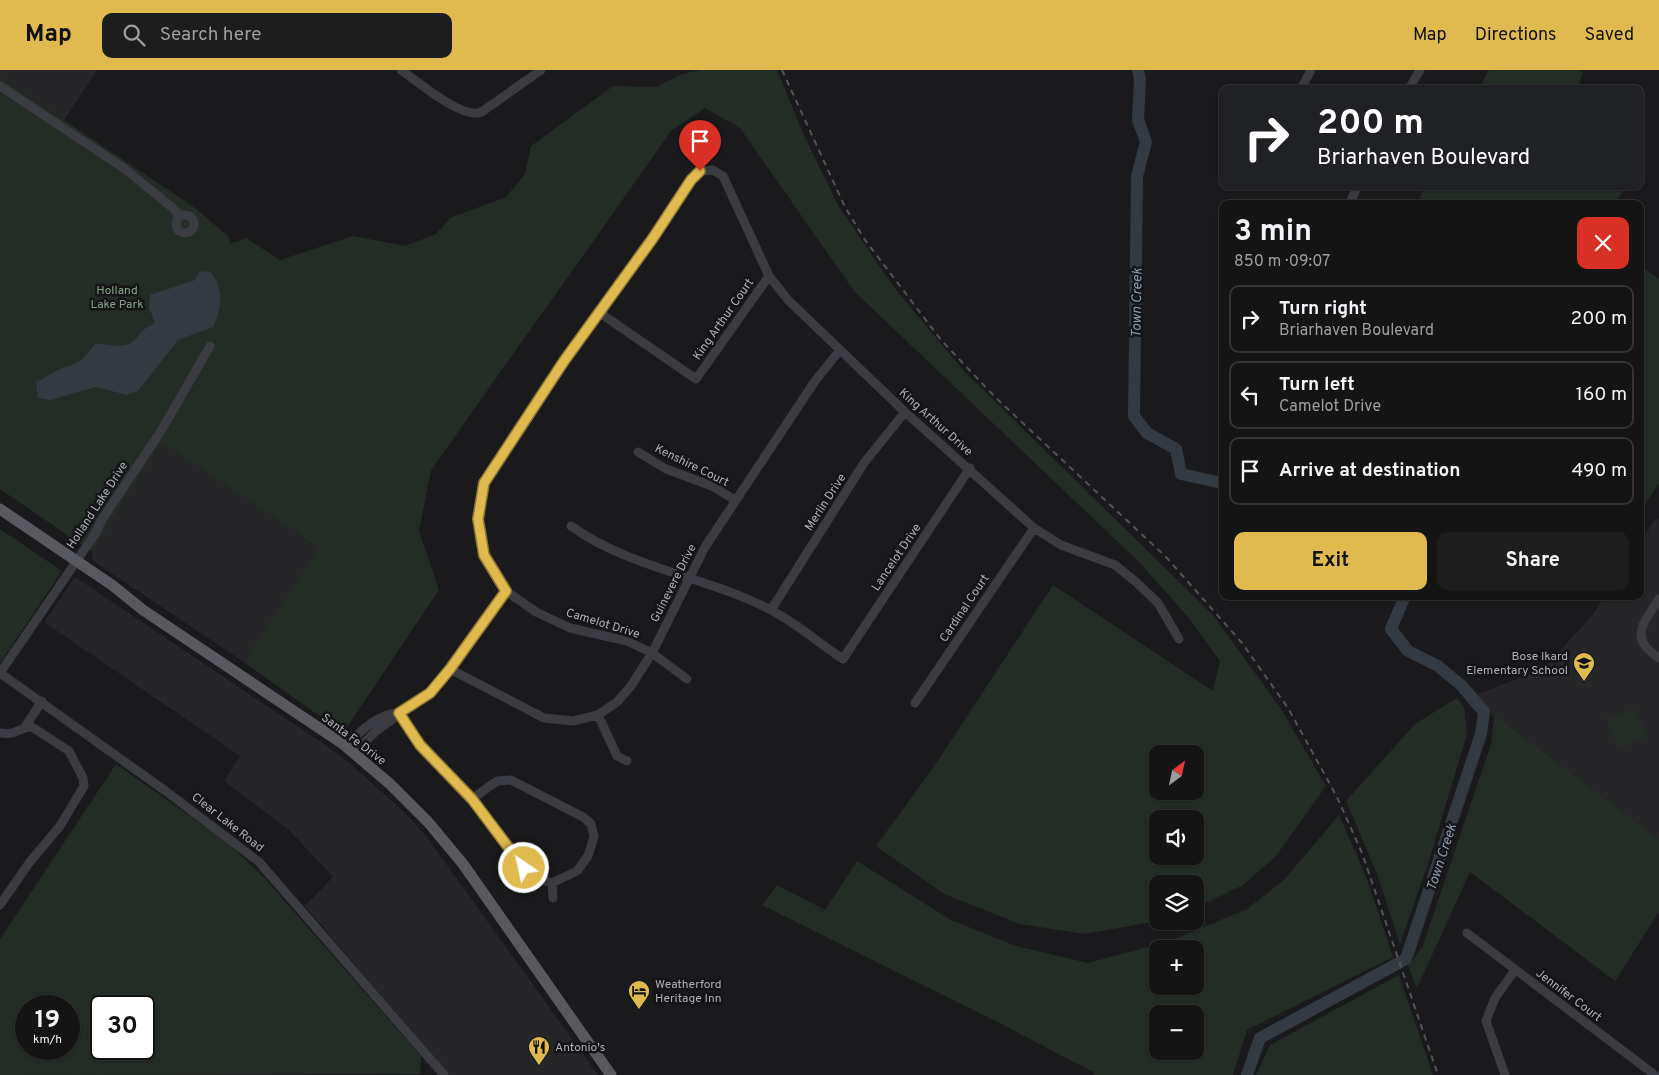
<!DOCTYPE html>
<html lang="en">
<head>
<meta charset="utf-8">
<style>
	:root { --surface:#141415; --page:#1d1d1e; --text:#f1f3f6; --muted:#9d9ea0; --line:#333334; --accent:#e0ba4e }
	body { margin:0; font-family:Overpass,sans-serif; background:var(--page); color:var(--text); height:100vh; display:flex; flex-direction:column; font-size:19px; white-space:nowrap }
	* { box-sizing:border-box; margin:0 }
	p { font-size:16px; color:var(--muted) }
	.icon { flex:none; width:28px; height:28px; fill:none; stroke:currentColor; stroke-width:2; stroke-linecap:round; stroke-linejoin:round }
	.map { position:relative; flex:1; overflow:hidden }
	.details { position:absolute; left:1219px; top:130px; width:425px; height:400px; display:flex; flex-direction:column; background:var(--surface); border-radius:10px; box-shadow:0 1px 4px #0004,0 0 0 1px var(--line) }
	.details>* { flex:none }
	.top-card { position:absolute; left:1219px; top:15px; width:425px; height:105px; border-radius:10px; box-shadow:0 1px 4px #0004,0 0 0 1px var(--line); background:#202124; color:#fff; overflow:hidden }
	.needle { width:32px; rotate:33deg }
	.fabs { position:absolute; left:1149px; top:675px; display:grid; gap:10px }
	.fabs a { display:grid; place-items:center; width:55px; height:55px; border-radius:10px; background:var(--surface); box-shadow:0 1px 4px #0004,0 0 0 1px var(--line); font-size:25px }
	.speed { position:absolute; left:15px; top:925px; display:flex; gap:10px; font-size:25px; font-weight:700; text-align:center }
	.speed>* { display:grid; place-content:center; width:65px; height:65px; border-radius:50%; background:var(--surface); box-shadow:0 1px 4px #0004,0 0 0 1px var(--line); line-height:1 }
	.speed small { font-size:12px; font-weight:400 }
	.speed .limit { border:2px solid #111; border-radius:8px; background:#fff; color:#111 }
	.pin { position:absolute; display:grid; place-items:center; width:42px; height:42px; color:#fff; margin:-51px -21px; border-radius:50% 50% 50% 0; rotate:-45deg; box-shadow:0 0 5px #0007 }
	.pin .icon { rotate:45deg }
	.me { position:absolute; width:55px; margin:-28px; rotate:326deg; stroke-linejoin:round; filter:drop-shadow(0 0 4px #0008) }
	.turn { display:flex; align-items:center; gap:18px; height:105px; padding:0 15px; font-size:22px }
	.turn .icon { width:65px; height:65px; stroke-width:2.5 }
	.turn b { display:block; font-size:35px; line-height:42px }
	.round { display:grid; place-items:center; flex:none; width:52px; height:52px; border-radius:10px; background:var(--page) }
	.head { display:flex; align-items:center; justify-content:space-between; height:85px; padding:0 15px }
	h1 { font-size:30px; font-weight:700; line-height:38px }
	.primary-button { display:flex; gap:10px; margin-top:auto; padding:10px 15px }
	.primary-button a { flex:1; height:58px; border-radius:10px; background:var(--accent); color:#111; font-size:20px; font-weight:700; line-height:58px; text-align:center }
	.primary-button a+a { background:var(--page); color:var(--text) }
	ul { padding:0; list-style:none }
	li { display:flex; align-items:center; gap:15px; height:68px; margin:0 10px 8px; padding:0 5px; border:2px solid var(--line); border-radius:10px }
	li div { flex:1 }
	li b { display:block; font-size:19px }
	li em { font-style:normal }
	header { display:flex; align-items:center; gap:30px; box-sizing:border-box; height:70px; padding:0 25px; background:var(--accent); color:#111 }
	header strong { font-size:24px }
	nav { display:flex; gap:28px; margin-inline-start:auto; font-size:18px }
	.search { width:350px; height:45px; background:var(--page); display:flex; align-items:center; gap:12px; box-sizing:border-box; padding:0 18px; border-radius:10px; color:var(--muted); font-size:19px }
	.map>svg:first-child { display:block }
	.built { fill:#262629 }
	.green { fill:#242c26; fill-rule:evenodd }
	.water { fill:#333a41 }
	.lines { fill:none; stroke-linecap:round; stroke-linejoin:round }
	.river { stroke:#333a41; stroke-width:12 }
	.minor { stroke:#3b3c41; stroke-width:9 }
	.major { stroke:#58595f; stroke-width:11 }
	.rail { stroke:#535459; stroke-width:2; stroke-dasharray:6 5; stroke-linecap:butt }
	.route-casing { stroke:#927933; stroke-width:12 }
	.route { stroke:#e0ba4e; stroke-width:9 }
	.labels { text-anchor:middle; stroke-width:5; stroke-linejoin:round; paint-order:stroke }
	.park-label { font-size:12px; fill:#87a38b; stroke:#151517 }
	.street-label { font-size:12px; fill:#aeb1ba; stroke:#151517 }
	.poi-label { font-size:12px; fill:#aeb1ba; stroke:#151517; text-anchor:start }
	.water-label { font-size:14px; font-style:italic; fill:#899bb1; stroke:#151517 }
</style>
</head>
<body>
<header>
<strong>Map</strong>
<div class="search"><svg class="icon" aria-label="search" viewBox="0 0 24 24"><circle cx="10" cy="10" r="6"/><path d="M15 15l6 6"/></svg>Search here</div>
<nav><a>Map</a><a>Directions</a><a>Saved</a></nav>
</header>
<div class="map">
<svg width="1659" height="1005" viewBox="0 0 1659 1005">
	<rect width="100%" height="100%" fill="#1a1a1c"/>
	<path class="built" d="M0,0H97L64,50L0,7Z
		M161,372L319,478L244,592L93,491L92,482Z
		M1659,449V769L1487,639L1475,625L1543,599L1592,546L1605,526H1640V473L1654,451Z
		M75,507L321,672L352,695L404,742L426,766L598,1005H449L305,836L333,807L289,760L224,711L240,686L44,552Z"/>
	<path class="green" d="M701,0H777L802,61L839,137L896,220L964,301L1213,545L1281,639L1326,716L1276,786L1243,815L1195,838V814H1158V851L1084,864L1020,854L944,824L876,776L933,698L1053,515L1213,621L1220,591L1189,548L1140,493L854,221L740,58L705,38L672,60L431,400L419,461L439,520L343,663L244,592L319,478L161,372L92,482L0,419V7L195,138L229,167L230,174L246,168L280,190L353,166L405,176L436,164L450,148L506,127L525,104L531,76L613,16L656,17L682,4ZM1158,684H1195V721H1158ZM1158,749H1195V786H1158Z
		M1489,0H1578L1583,3L1577,19H1479Z
		M1426,116H1628L1613,134H1416Z
		M1640,196L1659,209V413L1640,442Z
		M0,459L62,501L0,593Z
		M1457,628L1464,637L1467,664L1428,794L1400,874L1377,804L1346,731L1415,654Z
		M1635,638L1647,666L1618,678L1607,649Z
		M1487,639L1659,769V842L1615,911L1470,802L1417,918L1408,896L1422,878L1491,674L1494,647Z
		M116,694L227,772L266,810L421,986L420,1004L0,1005V869ZM26,936H69V979H26ZM101,936H144V979H101Z
		M1339,745L1367,809L1393,887L1247,960L1233,1005H1093L1095,1003L1009,958L762,835L777,815L825,840L857,791L949,849L1016,876L1088,893L1170,871L1247,839L1284,810ZM1158,879H1195V916H1158ZM1158,944H1195V981H1158Z
		M1399,905L1433,1005H1256L1270,975Z"/>
	<path class="water" d="M209,201C225,215 222,240 213,257L178,270L138,321L127,325L96,317L50,330L38,328L36,311C44,310 47,305 54,302C78,291 77,298 95,274C106,273 122,279 131,273C137,269 140,262 146,258C150,255 152,256 155,252L149,238L150,225L195,210L199,202Z"/>
	<g class="lines">
		<path class="river" d="M1138,0L1140,9L1138,50L1146,72L1137,106L1134,346L1147,363L1176,379L1181,404L1222,413
			M1247,1005L1260,968L1406,889L1481,664L1484,642L1462,616L1438,596L1408,581L1391,559L1405,526"/>
		<path class="minor" d="M401,0C417,11 466,53 483,41L541,0
			M0,16L125,99L174,139L179,146
			M1301,19L1311,0
			M1409,19L1420,0
			M1349,134L1358,116
			M176 154a9 9 0 1 1 18 0a9 9 0 1 1-18 0Z
			M600,243L696,309L769,206
			M638,382L666,399L712,416L735,430
			M571,456C631,499 706,506 771,540C796,553 819,573 843,589L970,398
			M1659,529C1643,554 1628,568 1659,588
			M771,540L864,393L905,342
			M450,599L544,648L573,651L598,645L617,632L631,616L652,583L705,477L815,311L840,280
			M0,603L167,722L259,792L444,1005
			M0,603L95,464L101,451L161,361L210,276
			M687,609L652,583L627,571L570,558L536,542L506,521L484,485L478,449L484,413L565,291L653,168L691,110L700,101L713,100L723,106L769,206L788,230L905,342L1034,458L1061,475L1115,495L1136,512L1158,533L1179,569
			M915,633L1034,458
			M399,643L420,675L472,729L524,799L537,808L552,813
			M598,645L617,686L627,691
			M25,657L42,631
			M0,663C17,666 21,656 32,657L69,681L83,708L84,716L60,756L29,793L0,835
			M345,676C362,661 376,644 399,643
			M354,683L376,661L430,623L450,599L506,521
			M472,729L497,711L511,710L583,747L591,754L594,767L588,786L577,801L552,813
			M552,813L553,828
			M1467,863L1655,1005
			M1505,1005L1486,951L1495,928L1515,900"/>
		<path class="major" d="M0,439L112,515L143,540L343,674L390,714L428,752L463,794L611,1005"/>
		<path class="rail" d="M782,0L845,137L865,170L941,270L996,328L1166,487L1242,573L1288,638L1337,727L1362,783L1438,1005"/>
	</g>
	<g class="lines">
		<g class="route-casing">
			<path id="route" d="M524,798L472,729L420,675L399,643L430,623L450,599L506,521L484,485L478,449L484,413L564,291L653,168L691,110L700,101"/>
		</g>
		<use href="#route" class="route"/>
	</g>
	<defs>
		<g id="school-pin" transform="scale(1.125)"><path d="M0 17L-7.5 6A9.5 9.5 0 1 1 7.5 6Z" fill="#e0ba4e" stroke="#151517"/><path d="M0-5L7-2L0 1L-7-2ZM-4 1L0 2.5L4 1V4Q0 6-4 4Z" fill="#111"/></g>
		<g id="hotel-pin" transform="scale(1.125)"><path d="M0 17L-7.5 6A9.5 9.5 0 1 1 7.5 6Z" fill="#e0ba4e" stroke="#151517"/><path d="M-6-4.5h1.5V1H6V5H4.5V3h-9V5H-6ZM-4 0a1.8 1.8 0 1 1 3.6 0ZM.5 0V-2.5h3Q6-2.5 6 0Z" fill="#111"/></g>
		<g id="restaurant-pin" transform="scale(1.125)"><path d="M0 17L-7.5 6A9.5 9.5 0 1 1 7.5 6Z" fill="#e0ba4e" stroke="#151517"/><path d="M-5-6h1v4h1v-4h1v4h1v-4h1v5L-1.5 .5V6h-2V.5L-5-1ZM5-6V6H3V1.5H1.5Q1.5-4 5-6Z" fill="#111"/></g>
	</defs>
	<g fill-rule="evenodd">
		<use href="#school-pin" x="1584" y="593"/>
		<use href="#hotel-pin" x="639" y="921"/>
		<use href="#restaurant-pin" x="539" y="977"/>
	</g>
	<g class="labels">
		<g class="park-label">
			<text x="117" y="224">Holland<tspan x="117" dy="14">Lake Park</tspan></text>
		</g>
		<g class="street-label">
			<text transform="translate(723 249) rotate(-55)" y="4">King Arthur Court</text>
			<text transform="translate(936 352) rotate(42)" y="4">King Arthur Drive</text>
			<text transform="translate(692 395) rotate(26)" y="4">Kenshire Court</text>
			<text transform="translate(825 432) rotate(-57)" y="4">Merlin Drive</text>
			<text transform="translate(97 435) rotate(-57)" y="4">Holland Lake Drive</text>
			<text transform="translate(896 487) rotate(-56)" y="4">Lancelot Drive</text>
			<text transform="translate(673 513) rotate(-63)" y="4">Guinevere Drive</text>
			<text transform="translate(964 538) rotate(-56)" y="4">Cardinal Court</text>
			<text transform="translate(603 553) rotate(17)" y="4">Camelot Drive</text>
			<text transform="translate(354 669) rotate(37)" y="4">Santa Fe Drive</text>
			<text transform="translate(228 752) rotate(38)" y="4">Clear Lake Road</text>
			<text transform="translate(1569 925) rotate(37)" y="4">Jennifer Court</text>
		</g>
		<g class="poi-label">
			<text x="1568" y="590" text-anchor="end">Bose Ikard<tspan x="1568" dy="14">Elementary School</tspan></text>
			<text x="655" y="918">Weatherford<tspan x="655" dy="14">Heritage Inn</tspan></text>
			<text x="555" y="981">Antonio's</text>
		</g>
		<g class="water-label">
			<text transform="translate(1136 233) rotate(-89)" y="5">Town Creek</text>
			<text transform="translate(1441 787) rotate(-72)" y="5">Town Creek</text>
		</g>
	</g>
</svg>
<div class="fabs">
<a><svg class="needle" viewBox="-14 -14 28 28"><path d="M0-13l5 13h-10z" fill="#e53935"/><path d="M0 13l5-13h-10z" fill="#9d9ea0"/></svg></a>
<a><svg class="icon" aria-label="sound" viewBox="0 0 24 24"><path d="M4 9h4l5-4v14l-5-4H4zM17 9q2 3 0 6"/></svg></a>
<a><svg class="icon" aria-label="layers" viewBox="0 0 24 24"><path d="M12 4l9 5-9 5-9-5zM3 14l9 5 9-5"/></svg></a>
<a>+</a>
<a>−</a>
</div>
<div class="speed"><div>19<small>km/h</small></div><div class="limit">30</div></div>
<div class="pin" style="left:700px;top:101px;background:#d93025"><svg class="icon" aria-label="arrive" viewBox="0 0 24 24"><path d="M6 21V4h12l-3 4 3 4H6"/></svg></div>
<svg class="me" style="left:524px;top:798px" viewBox="-20 -20 40 40"><circle r="17" fill="#e0ba4e" stroke="#fff" stroke-width="3"/><path d="M0-11L8 9 0 5-8 9z" fill="#fff"/></svg>
<div class="top-card">
<div class="turn"><svg class="icon" aria-label="right" viewBox="0 0 24 24"><path d="M7 20v-9h11M14 6l5 5-5 5"/></svg><div><b>200 m</b>Briarhaven Boulevard</div></div>
</div>
<section class="details">
<div class="head"><div><h1>3 min</h1><p>850 m · 09:07</p></div><a class="round" style="background:#d93025;color:#fff"><svg class="icon" aria-label="close" viewBox="0 0 24 24"><path d="M6 6l12 12M18 6L6 18"/></svg></a></div>
<ul>
<li><svg class="icon" aria-label="right" viewBox="0 0 24 24"><path d="M7 20v-9h11M14 6l5 5-5 5"/></svg><div><b>Turn right</b><p>Briarhaven Boulevard</p></div><em>200 m</em></li>
<li><svg class="icon" aria-label="left" viewBox="0 0 24 24"><path d="M17 20v-9H6M10 6l-5 5 5 5"/></svg><div><b>Turn left</b><p>Camelot Drive</p></div><em>160 m</em></li>
<li><svg class="icon" aria-label="arrive" viewBox="0 0 24 24"><path d="M6 21V4h12l-3 4 3 4H6"/></svg><div><b>Arrive at destination</b></div><em>490 m</em></li>
</ul>
<div class="primary-button"><a>Exit</a><a>Share</a></div>
</section>
</div>
</body>
</html>
